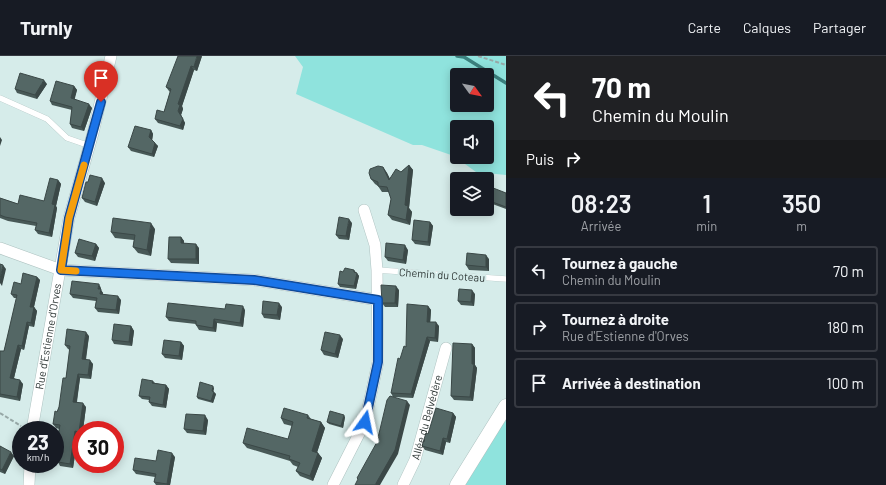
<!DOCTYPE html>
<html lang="fr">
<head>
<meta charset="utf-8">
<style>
	:root { --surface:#171b24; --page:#242831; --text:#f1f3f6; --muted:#9ea1a6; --line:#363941 }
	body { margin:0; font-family:Barlow,sans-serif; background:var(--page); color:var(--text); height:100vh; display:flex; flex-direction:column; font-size:15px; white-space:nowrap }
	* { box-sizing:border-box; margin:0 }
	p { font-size:13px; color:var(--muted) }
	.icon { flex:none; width:22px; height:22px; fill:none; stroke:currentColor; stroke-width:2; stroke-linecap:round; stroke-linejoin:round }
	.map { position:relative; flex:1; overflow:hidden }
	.details { display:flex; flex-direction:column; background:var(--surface); width:380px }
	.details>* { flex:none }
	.guide { background:#202124; color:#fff; overflow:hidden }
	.needle { width:26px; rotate:123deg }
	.buttons { position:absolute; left:450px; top:12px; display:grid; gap:8px }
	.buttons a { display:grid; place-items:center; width:44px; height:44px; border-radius:4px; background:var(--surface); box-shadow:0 2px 10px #0003; font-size:20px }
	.speed { position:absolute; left:12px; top:365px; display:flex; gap:8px; font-size:20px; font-weight:700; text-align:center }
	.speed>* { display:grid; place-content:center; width:52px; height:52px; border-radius:50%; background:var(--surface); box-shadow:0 2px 10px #0003; line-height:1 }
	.speed small { font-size:10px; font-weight:400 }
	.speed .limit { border:6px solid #d22; background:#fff; color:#111 }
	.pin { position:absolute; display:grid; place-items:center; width:34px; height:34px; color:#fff; margin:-41px -17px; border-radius:50% 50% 50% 0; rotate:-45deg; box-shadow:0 0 4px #0007 }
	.pin .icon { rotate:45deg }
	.me { position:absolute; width:44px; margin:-22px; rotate:12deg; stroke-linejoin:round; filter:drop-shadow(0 0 3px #0008) }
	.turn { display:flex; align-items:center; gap:14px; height:84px; padding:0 20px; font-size:18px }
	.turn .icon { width:52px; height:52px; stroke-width:2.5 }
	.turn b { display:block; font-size:28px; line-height:34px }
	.then { display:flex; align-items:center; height:38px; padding:0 20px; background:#0003; gap:8px; font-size:15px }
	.eta { display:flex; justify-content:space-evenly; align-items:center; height:68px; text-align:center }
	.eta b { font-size:24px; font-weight:600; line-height:28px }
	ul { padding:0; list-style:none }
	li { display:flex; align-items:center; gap:12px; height:50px; margin:0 8px 6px; padding:0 12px; border:2px solid var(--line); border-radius:4px }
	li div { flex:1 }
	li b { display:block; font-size:15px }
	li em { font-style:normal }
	header { display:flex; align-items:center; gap:24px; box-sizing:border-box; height:56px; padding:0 20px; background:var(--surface); border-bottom:1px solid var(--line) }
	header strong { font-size:19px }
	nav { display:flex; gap:22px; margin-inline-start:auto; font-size:14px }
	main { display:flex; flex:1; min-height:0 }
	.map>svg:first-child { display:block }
	.green { fill:#8fe3dd; fill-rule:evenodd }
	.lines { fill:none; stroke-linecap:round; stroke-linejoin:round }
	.stream { stroke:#3b817e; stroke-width:3.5 }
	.service-casing { stroke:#adc2c0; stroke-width:6 }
	.minor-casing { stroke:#adc2c0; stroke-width:12 }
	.tertiary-casing { stroke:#adc2c0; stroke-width:15 }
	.path { stroke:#97a8a7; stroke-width:2; stroke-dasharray:4 2; stroke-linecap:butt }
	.service { stroke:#fff; stroke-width:5.5 }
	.minor { stroke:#fff; stroke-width:11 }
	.tertiary { stroke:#fff; stroke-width:14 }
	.wall { fill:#485957 }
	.shaded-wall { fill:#3b4847 }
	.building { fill:#546765; stroke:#3b4847 }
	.route-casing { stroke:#114b97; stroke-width:10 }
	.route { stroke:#1a73e8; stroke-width:7 }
	.slow { stroke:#f59e0b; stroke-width:7 }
	.labels { text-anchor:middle; stroke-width:4; stroke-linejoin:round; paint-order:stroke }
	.street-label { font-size:11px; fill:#313a39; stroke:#d6ecea }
</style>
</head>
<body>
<header>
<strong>Turnly</strong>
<nav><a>Carte</a><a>Calques</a><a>Partager</a></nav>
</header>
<main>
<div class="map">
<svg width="506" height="429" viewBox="0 0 506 429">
	<rect width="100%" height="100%" fill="#d6ecea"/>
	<path class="green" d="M295,0H506V119L476,116L454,100L422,89H413L296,38L303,11ZM457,19H487V49H457ZM457,71H487V101H457Z
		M506,350V429H457Z"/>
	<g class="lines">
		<path class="stream" d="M457,0L464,1L506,27"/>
		<g class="service-casing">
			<path id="service" d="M0,42L47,63L67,82L90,90
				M377,214L506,223"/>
		</g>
		<g class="minor-casing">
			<g id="minor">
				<path d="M0,192L61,214L254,224L378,244"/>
				<path id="s1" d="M32,374L69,162L93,77L111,0"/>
				<path d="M29,429L30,408"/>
				<path d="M333,429L365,366L378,306L377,214L375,189L364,154"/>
				<path id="s2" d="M403,429L415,404L446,292"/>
			</g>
		</g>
		<g class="tertiary-casing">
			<path id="tertiary" d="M457,429L506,350"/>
		</g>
		<path class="path" d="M478,0L506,9
			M0,357L21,370"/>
		<use href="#service" class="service"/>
		<use href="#minor" class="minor"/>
		<use href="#tertiary" class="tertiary"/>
	</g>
	<path class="wall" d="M202,0L197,15L194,14L182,50L183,53L181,59L185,67L183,74L158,67L155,63L164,56L170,36L169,35L166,31Z
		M47,28L37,43L17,37L15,33Z
		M74,30L77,34L74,43L92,52L84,75L72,72L70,68L72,54L52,49L50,45Z
		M151,74L153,78L152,84L158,90L154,101L131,95L128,91Z
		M409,109L413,114L409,152L412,156L410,169L392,164L388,159L391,143L389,136H382L378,130L375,128L371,123L383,111L387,117L390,123L401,116Z
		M58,124L61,128L56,150L57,152L52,181L38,178L35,174L36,170L8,165L0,162V142L18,148L44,145Z
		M88,126L105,127L97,150L85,146L82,142Z
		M487,134L506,137V153L487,146Z
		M430,166L433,170L430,190L415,188L412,184Z
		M352,167L349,184L339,183L336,179Z
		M155,173L151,200L138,197L133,191L134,184L115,182L111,176Z
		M181,181L184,185V187L199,192V208L171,207L168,203Z
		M96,188L99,192L95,205L78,201L75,197Z
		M408,194L406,208L388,205L385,201Z
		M489,203V215L469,214L466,209Z
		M354,214L359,220L356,233L340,231L338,228L343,216Z
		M37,221L40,224L34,251L37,255L34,271L29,270L24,294L21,293L14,322L23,328L20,345L0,341V295H4L17,242H14L11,238L21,228Z
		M101,232V234L103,237V238L121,244L119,258L98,256L95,252L96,245L73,242L70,238Z
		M399,234L398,251H385L382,247Z
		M475,238L474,250L461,249L458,245Z
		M428,250L431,254L430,266L439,270L438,286L430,285L413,342L393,341L391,337L406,291Z
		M282,251L280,264L264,262L262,258Z
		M225,253L245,254L243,271L217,267L216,276L199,274L196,269V268L169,265L166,261Z
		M131,270L134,275L132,290L114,288L112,284Z
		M89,280L86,304L93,308L91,323L80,322L77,346L86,351L83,374H81V380L78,379L73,412L60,410L58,406L59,395L56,391L59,373L56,372L53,368L59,351L66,322L70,294L68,293L65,289Z
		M343,283L338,302L324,299L321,294Z
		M181,286L184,290L182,304L165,302L162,298Z
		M472,288L475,292V309L477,312L473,345L454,344L451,340Z
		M153,325L155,327L166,329L169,333L166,352L152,350L149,346V344L142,343L139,340Z
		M214,332L213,336L216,338L213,347L198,343L197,341Z
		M453,357L456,361L450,387L446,386L443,399L425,394L422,390L428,378Z
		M308,359L311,363L321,366L325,372L317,396L318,397L322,402L313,425L300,420L296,415L298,411L293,409L290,405L247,392L243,387L288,383L292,370L284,368L281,362Z
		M345,361L343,372L329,368L327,366Z
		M208,364L206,379L187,377L184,373Z
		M0,390L14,400L5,418L0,416Z
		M175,401L170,429H156L154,426L155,421L136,418L133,414L156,405Z"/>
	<path class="shaded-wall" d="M197,0H202L197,15L194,11Z
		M191,10L194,14L182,50L183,53L181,59L185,67L183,74L180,70L178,48Z
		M44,24L47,28L37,43L35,39Z
		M74,30L77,34L74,46L71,42Z
		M89,48L92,52L84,75L81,71Z
		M151,74L153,78L152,85L149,81Z
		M0,81L2,84L0,90Z
		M155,87L158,90L154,101L152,98Z
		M409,109L413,114L409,152L412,156L410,169L406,164L405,149Z
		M383,111L387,117L393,129L389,124Z
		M102,122L105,127L97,150L95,146Z
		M58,124L61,128L56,150L57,152L52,181L49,177L52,148Z
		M349,163L352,167L349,184L346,180Z
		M430,166L433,170L430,190L428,186Z
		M151,167L155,173L151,200L147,194Z
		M181,181L184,185V192L181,187Z
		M96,188L99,192L95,205L92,200Z
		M196,188L199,192V208L196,203Z
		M405,189L408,194L406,208L403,204Z
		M486,199L489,203V215L486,211Z
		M3,209L6,213L2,230L0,227V223Z
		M357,217L359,220L356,233L354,230Z
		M37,221L40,224L33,255L30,251Z
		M99,228L101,232V234L103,237L102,241L100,238L98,233Z
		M396,230L399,234L398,251L395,247Z
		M472,234L475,238L474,250L471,246Z
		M118,240L121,244L119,258L116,254Z
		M279,247L282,251L280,264L277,259Z
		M243,250L245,254L243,271L240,267Z
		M428,250L431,254L430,270L427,266Z
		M34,251L37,255L34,271L31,267Z
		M214,263L217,267L216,276L213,272Z
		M27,266L29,270L24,294L22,290Z
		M436,266L439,270L438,286L435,282Z
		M131,270L134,275L132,290L129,286Z
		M86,276L89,280L85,307L82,303Z
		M340,279L343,283L338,302L335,298Z
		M427,281L430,285L413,342L411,338Z
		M181,286L184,290L182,304L179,300Z
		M472,288L475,292V309L477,312L473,345L470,341Z
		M18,289L21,293L13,326L10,322Z
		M90,304L93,308L91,323L88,319Z
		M78,318L80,322L76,350L73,346Z
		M20,324L23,328L20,345L17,341Z
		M166,329L169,333L166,352L163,349Z
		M213,330L214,332L213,337L212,335Z
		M214,336L216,338L213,347L211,345Z
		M407,345L410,349L398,398L380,429H375Z
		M83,347L86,351L83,374H81V379L79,376Z
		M453,357L456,361L450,387L447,383Z
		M205,359L208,364L206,379L203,375Z
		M344,359L345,361L343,372L341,370Z
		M321,366L325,372L316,400L312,395Z
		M75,375L78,379L73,412L70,408Z
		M443,382L446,386L443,399L440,395Z
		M11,396L14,400L5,418L2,414Z
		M172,397L175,401L170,429H167V428Z
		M318,397L322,402L313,425L310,420Z"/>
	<path class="building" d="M178,0H197L194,11L191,10L178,48L180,49L178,55L183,63L180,70L155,63L157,54L164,56L171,33L166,31Z
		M20,17L44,24L35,39L15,33Z
		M56,25L74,30L71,42L89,48L81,71L70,68L72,51L50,45Z
		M135,70L151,74L149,81L155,87L152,98L128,91Z
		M409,109L405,149L408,150L406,164L388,159L391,143L387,131L378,130V126L371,123L369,117L370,113L378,110L383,111L389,124L396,113L401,116Z
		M90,119L102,122L95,146L82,142L86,126H88Z
		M50,122L58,124L52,148L55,149L49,177L35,174L37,167L5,161L0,159V142L18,148L20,139L44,145Z
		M488,130L506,137V151L487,144V134Z
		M339,161L349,163L346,180L336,179Z
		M113,162L151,167L147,194L133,191L135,179L111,176Z
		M414,164L430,166L428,186L412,184Z
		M169,181H181V187L196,188V203H168Z
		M79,183L96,188L92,200L75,197Z
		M386,187L405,189L403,204L385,201Z
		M467,197L486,199V211L466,209Z
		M0,208L3,209L0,223Z
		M345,212L354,214V216L357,217L354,230L338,228L340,215L343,216Z
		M23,217L37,221L30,251H34L31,267L27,266L22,290L18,289L10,322L20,324L17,341L0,338V295H4L17,239L11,238L14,226L21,228Z
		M72,225L99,228L98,233H101L100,238L118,240L116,254L95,252L97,242L70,238Z
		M381,229L396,230L395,247H382Z
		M459,233L472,234L471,246L458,245Z
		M263,245L279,247L277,259L262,258Z
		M168,247L225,253L226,248L243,250L240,267L214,263L213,272L196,269V265L166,261Z
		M407,248L428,250L427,266H436L435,282L427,281L411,338L391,337L398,302L400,303L404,290L406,291Z
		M114,268L131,270L129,286L112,284Z
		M67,273L86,276L82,303L90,304L88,319L78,318L73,346L83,347L79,376L75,375L70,408L58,406L60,392L56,391L60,369L53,368L55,355L57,356L59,351L63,322H66L70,290L65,289Z
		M325,276L340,279L335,298L321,294Z
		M164,284L181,286L179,300L162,298Z
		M453,287L472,288V308H474L470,341L451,340Z
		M142,323L153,325L152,327L166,329L163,349L149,346L150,341L139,340Z
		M200,326L213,330L212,335L214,336L211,345L197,341Z
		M390,340L407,345L395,394L375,429H355L358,423L357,422L377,386L387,344Z
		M284,352L308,359L307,362L321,366L312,395L318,397L310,420L296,415L300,407L289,403L290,400L243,387L247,372L288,383L293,366L281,362Z
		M436,352L453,357L447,383L443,382L440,395L422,390L426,377L428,378Z
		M330,355L344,359L341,370L327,366Z
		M186,358L205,359L203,375L184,373Z
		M0,390L11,396L2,414L0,413Z
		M158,394L172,397L167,428L154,426L156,418L133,414L135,402L156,405Z"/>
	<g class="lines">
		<g class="route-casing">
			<path id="route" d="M101,46L69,162L61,214L254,224L378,244V306L365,366"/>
		</g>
		<use href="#route" class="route"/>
		<path class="slow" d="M76,215L61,214L69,162L84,109"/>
	</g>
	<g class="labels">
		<g class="street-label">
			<text transform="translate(442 219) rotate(4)" y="4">Chemin du Coteau</text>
			<text dy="4" stroke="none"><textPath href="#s1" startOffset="95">Rue d'Estienne d'Orves</textPath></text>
			<text dy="4" stroke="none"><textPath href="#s2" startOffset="72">Allée du Belvédère</textPath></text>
		</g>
	</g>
</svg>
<div class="buttons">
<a><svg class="needle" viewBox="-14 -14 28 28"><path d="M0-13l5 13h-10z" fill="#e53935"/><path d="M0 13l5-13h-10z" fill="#9ea1a6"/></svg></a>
<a><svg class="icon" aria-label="sound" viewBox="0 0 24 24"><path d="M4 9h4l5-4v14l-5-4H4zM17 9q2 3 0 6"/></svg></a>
<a><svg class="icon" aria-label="layers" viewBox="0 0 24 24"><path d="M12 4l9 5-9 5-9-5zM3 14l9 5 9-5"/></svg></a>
</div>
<div class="speed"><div>23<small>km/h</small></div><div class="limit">30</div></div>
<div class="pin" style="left:101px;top:46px;background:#d93025"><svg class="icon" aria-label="arrive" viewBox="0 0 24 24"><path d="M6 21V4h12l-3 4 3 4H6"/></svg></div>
<svg class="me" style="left:365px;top:366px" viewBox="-20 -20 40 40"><path d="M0-17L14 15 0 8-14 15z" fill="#1a73e8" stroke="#fff" stroke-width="4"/></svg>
</div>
<section class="details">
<div class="guide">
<div class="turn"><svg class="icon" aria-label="left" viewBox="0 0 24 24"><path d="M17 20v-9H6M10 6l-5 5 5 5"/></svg><div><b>70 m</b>Chemin du Moulin</div></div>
<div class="then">Puis<svg class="icon" aria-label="right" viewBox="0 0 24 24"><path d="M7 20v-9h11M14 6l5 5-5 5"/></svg></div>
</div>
<div class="eta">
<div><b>08:23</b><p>Arrivée</p></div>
<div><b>1</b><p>min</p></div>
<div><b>350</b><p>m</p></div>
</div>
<ul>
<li><svg class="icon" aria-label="left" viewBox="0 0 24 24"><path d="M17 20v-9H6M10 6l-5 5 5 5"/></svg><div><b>Tournez à gauche</b><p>Chemin du Moulin</p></div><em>70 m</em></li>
<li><svg class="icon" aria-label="right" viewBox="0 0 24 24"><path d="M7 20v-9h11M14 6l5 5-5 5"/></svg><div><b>Tournez à droite</b><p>Rue d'Estienne d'Orves</p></div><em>180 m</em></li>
<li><svg class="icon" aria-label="arrive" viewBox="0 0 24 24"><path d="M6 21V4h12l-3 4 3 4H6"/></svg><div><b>Arrivée à destination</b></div><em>100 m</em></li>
</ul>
</section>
</main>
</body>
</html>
